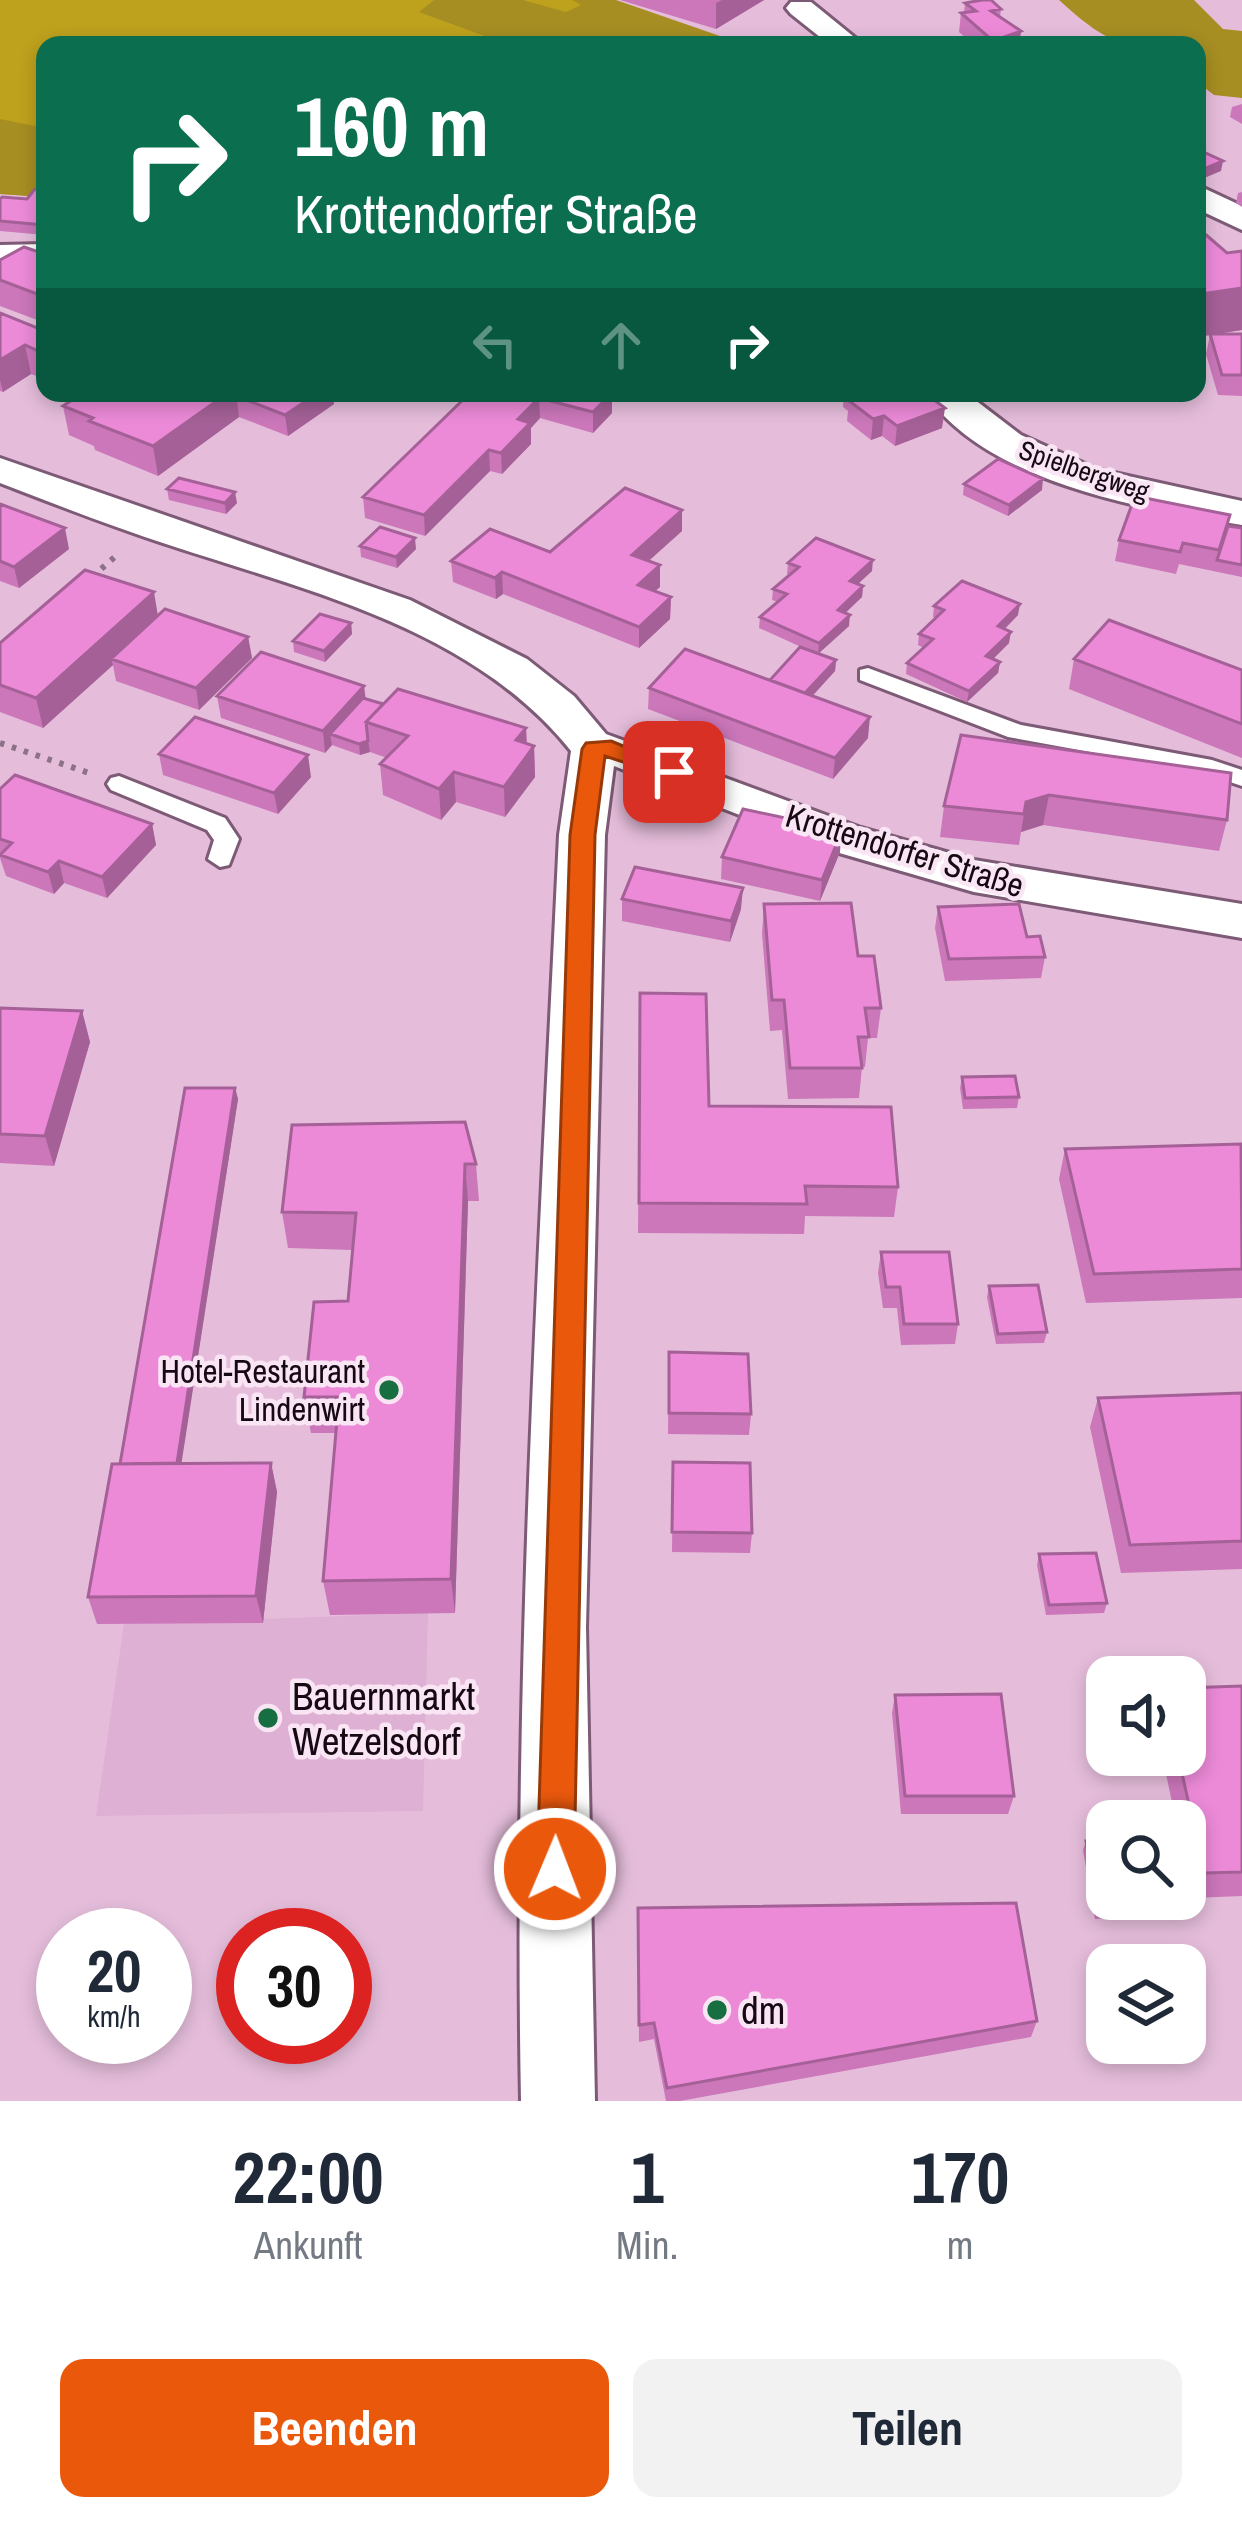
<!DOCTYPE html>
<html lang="de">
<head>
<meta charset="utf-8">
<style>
	:root { --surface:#fff; --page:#f2f2f3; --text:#1f2937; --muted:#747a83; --accent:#ea580c }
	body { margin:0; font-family:"Archivo Narrow",sans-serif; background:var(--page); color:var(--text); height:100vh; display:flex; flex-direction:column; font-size:45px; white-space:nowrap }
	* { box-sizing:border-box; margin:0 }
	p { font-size:39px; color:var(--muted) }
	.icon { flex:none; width:66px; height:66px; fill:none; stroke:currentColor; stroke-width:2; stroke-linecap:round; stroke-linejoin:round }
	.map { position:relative; height:2101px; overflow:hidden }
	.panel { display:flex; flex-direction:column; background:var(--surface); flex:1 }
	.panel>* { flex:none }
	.hud { position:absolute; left:36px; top:36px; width:1170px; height:366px; border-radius:24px; box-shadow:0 6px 18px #0003; background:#0b6e4f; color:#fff; overflow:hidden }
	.fabs { position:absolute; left:1086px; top:1656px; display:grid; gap:24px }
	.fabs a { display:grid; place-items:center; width:120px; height:120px; border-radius:24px; background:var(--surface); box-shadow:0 6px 18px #0003; font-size:60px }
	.speed { position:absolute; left:36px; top:1908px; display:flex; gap:24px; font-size:60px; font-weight:700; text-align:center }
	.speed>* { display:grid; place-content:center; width:156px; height:156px; border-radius:50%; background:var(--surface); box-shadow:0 6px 18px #0003; line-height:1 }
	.speed small { font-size:30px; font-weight:400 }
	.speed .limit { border:18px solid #d22; background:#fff; color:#111 }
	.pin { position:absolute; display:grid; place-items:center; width:102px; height:102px; color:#fff; margin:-51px; border-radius:24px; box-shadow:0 6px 18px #0006 }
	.me { position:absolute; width:132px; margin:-66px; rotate:1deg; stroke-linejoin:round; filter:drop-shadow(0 0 9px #0008) }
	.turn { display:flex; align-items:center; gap:42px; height:252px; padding:0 60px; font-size:54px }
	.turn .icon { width:156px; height:156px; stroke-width:2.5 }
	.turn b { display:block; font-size:84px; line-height:102px }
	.lanes { display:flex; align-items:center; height:114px; padding:0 60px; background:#0003; justify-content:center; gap:60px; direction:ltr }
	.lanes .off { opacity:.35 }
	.eta { display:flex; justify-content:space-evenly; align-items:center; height:204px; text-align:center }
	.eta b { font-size:72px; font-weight:700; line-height:84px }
	.button { display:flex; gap:24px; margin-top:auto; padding:24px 60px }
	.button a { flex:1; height:138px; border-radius:24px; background:var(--accent); color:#fff; font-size:48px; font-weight:700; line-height:138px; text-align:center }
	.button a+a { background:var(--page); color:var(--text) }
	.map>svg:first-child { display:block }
	.built { fill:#deb0d3 }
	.green { fill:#bea11d }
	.forest { fill:#a78e23 }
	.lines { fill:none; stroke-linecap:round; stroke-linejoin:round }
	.service-casing { stroke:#7d5a75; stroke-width:6 }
	.minor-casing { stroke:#7d5a75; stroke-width:6 }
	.path { stroke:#8d7187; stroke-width:6; stroke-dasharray:4.5 8; stroke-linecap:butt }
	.service { fill:#fff; fill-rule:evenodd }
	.minor { fill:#fff; fill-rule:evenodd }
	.wall { fill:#cb77ba }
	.shaded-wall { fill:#a56197 }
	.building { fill:#ec8ad8; stroke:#a56197; stroke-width:3 }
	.route { fill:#ea580c; stroke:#983908; stroke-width:3 }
	.poi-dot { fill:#176e40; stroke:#f9e5f4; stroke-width:4.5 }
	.labels { text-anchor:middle; stroke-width:9; stroke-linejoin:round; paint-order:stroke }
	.far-street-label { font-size:27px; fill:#160914; stroke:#f9e5f4 }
	.street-label { font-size:33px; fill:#160914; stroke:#f9e5f4 }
	.poi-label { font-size:33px; fill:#160914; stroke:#f9e5f4; text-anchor:end }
	.near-poi-label { font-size:39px; fill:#160914; stroke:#f9e5f4; text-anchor:start }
</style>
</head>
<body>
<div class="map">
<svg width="1242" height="2101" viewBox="0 0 1242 2101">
	<rect width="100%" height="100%" fill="#e5bddb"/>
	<path class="built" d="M428,1613L423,1811L96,1816L124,1624Z"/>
	<path class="green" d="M0,0H582L695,45H45V197L0,194Z"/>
	<path class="forest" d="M434,0H523L566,12L581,5L572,0H616L746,45H509L419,12Z
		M1059,0H1194L1223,29L1242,31V98L1214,95L1197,82V45C1123,45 1116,52 1059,0Z
		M0,119L45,128V197L0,194Z"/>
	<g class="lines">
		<g class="service-casing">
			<path id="service" d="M868,668L1021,725L1212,760L1242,770V786L1200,772L1008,737L860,680V670Z
				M119,776L225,818L239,839L229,865L220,867L208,859L214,840L207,830L111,790L107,784L111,778Z"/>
		</g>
		<g class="minor-casing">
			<path id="minor" d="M791,2H811L864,45H830L791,14L786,8Z
				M1197,185L1242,206V230L1197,209Z
				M45,244V264L0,265V245Z
				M925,393H966L1021,435L1096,469L1242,501V525C1142,509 987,483 925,393Z
				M0,458L410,600L527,659L574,696L606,734L861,828L974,860L1242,904V938L974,892L829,850L614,766L605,835L586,1627L595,2101H521C513,1678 539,1257 559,835L571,751C474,630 313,592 172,546C113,527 57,505 0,483Z"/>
		</g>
		<path class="path" d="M92,577L117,555
			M0,743L89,773"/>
		<use href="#service" class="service"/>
		<use href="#minor" class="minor"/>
	</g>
	<path class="wall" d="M620,0H764L716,29Z
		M965,3L1001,9L1000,17L1021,31L1019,45H974L959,32L961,13H964Z
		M1242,104V124L1230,117L1232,107Z
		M45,190V235L0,231V199H27Z
		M1242,192V207L1236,203L1238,193Z
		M1197,236L1227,253L1242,251V330L1215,334H1242V396L1218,395L1206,354L1210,335L1197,337Z
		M45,254V323L0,306V260Z
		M0,313L45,331L42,378L31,374L3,392L0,391Z
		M83,393H236V396L241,393H333L334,404L288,436L239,417L158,476L95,450L94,446L69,435L63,406Z
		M470,393H612V413L593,433L540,418L531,428V444L502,474L490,471L425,536L365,518L363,497Z
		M844,393H925L942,428L895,446L882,436L871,440L847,421L848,411L843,407Z
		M964,484L1042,490L1008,516L963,495Z
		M167,489L237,503L226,514L169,500Z
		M0,504L69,549L19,588L0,581Z
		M682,510V531L648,561L660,587L655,591L671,597L670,619L639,648L503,594L496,599L453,582L451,561L550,552Z
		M1228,526L1242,528V577L1179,564L1176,574L1115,561L1119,540Z
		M360,546L416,549L397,568L361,557Z
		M788,563L872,571L858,584L863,586L862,597L845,613L849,626L818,654L836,660L835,671L812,696L868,738L833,779L648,709L649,688L770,680L810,651L759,628L760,617L778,602L772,600L773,589L789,575L787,574Z
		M934,606L1018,615L1005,629L1009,643L993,659L1000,662L998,673L967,702L906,674L907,663L924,648L918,645L919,634L936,618L933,617Z
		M158,616L248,637L252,658L199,710L116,681L113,665L43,728L0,712V643Z
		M351,623L352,634L325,662L294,652L293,641Z
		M1074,659L1242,670V758L1069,689Z
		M364,686L366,699L526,728L527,744L534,746L535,777L505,817L456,802L441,820L383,795L380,764L387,758L370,752L360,755L332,745L325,753L221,718L217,696Z
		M961,735L1227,820L1219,851L1043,825L1021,832L1019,845L940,837L944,806Z
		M159,754L311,777L278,814L163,775Z
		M0,789L152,824L156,845L107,898L64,883L54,894L6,876L0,858Z
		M840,852L820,901L721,879L722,857Z
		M622,899L741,909L730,942L622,921Z
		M764,904L858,956L881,1008L877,1038H868L865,1067H862L859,1098L788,1099L782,1030L770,1031L762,934Z
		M938,907L1045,957L1041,978L945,981L935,928Z
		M640,993L709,1106L898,1187L894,1217L805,1216L804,1234L638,1233Z
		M0,1008L82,1011L90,1042L54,1166L0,1163Z
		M962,1077L1019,1097L1017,1108L963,1109L960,1088Z
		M235,1088L238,1099L181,1463H271L277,1492L263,1623L97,1624L88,1597L120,1464Z
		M292,1125L476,1164L479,1201H468L455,1613L330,1615L323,1581L336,1433H311L304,1397L348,1301L352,1250L288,1248L282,1212Z
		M1242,1148V1298L1086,1303L1059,1179L1065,1149Z
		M881,1252L958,1324L955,1344L901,1345L897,1308H883L878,1273Z
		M989,1286L1047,1332L1044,1343L996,1344L987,1297Z
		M669,1352L751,1414L749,1435L668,1434Z
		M1242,1393V1569L1121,1573L1090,1427L1098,1398Z
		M673,1462L752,1533L750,1553L672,1552Z
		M1039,1554L1107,1603L1104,1613L1046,1615L1037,1565Z
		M1242,1686V1896L1192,1898L1185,1863V1821H1176L1162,1755H1185Z
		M895,1695L1014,1796L1008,1814H901L892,1713Z
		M1086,1841L1158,1907L1154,1916L1095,1919L1083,1850Z
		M638,1908L1037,2021L1031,2037L680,2101H666L654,2039L639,2042Z"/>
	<path class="shaded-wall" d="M722,0H764L716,29V3Z
		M1021,31L1019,45H993V41Z
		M1223,161L1221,171L1197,181V172Z
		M1242,288V330L1197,337V314L1201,294Z
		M45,344V377L42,378L36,350Z
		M25,345L31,374L3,392L0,380V360Z
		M228,393H236L239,417L158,476L153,446Z
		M318,393H333L334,404L288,436L285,415Z
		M612,393V413L593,433V412Z
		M539,398L540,418L531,428V444L502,474L501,453L518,419Z
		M945,408L942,428L895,446L897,426Z
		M884,416L882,436L871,440L873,419Z
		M489,450L490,471L425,536L424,515Z
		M1043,479L1042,490L1008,516L1009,505Z
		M235,492L237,503L226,514L225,503Z
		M682,510V531L632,576V555Z
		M65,528L69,549L19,588L14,567Z
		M415,538L416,549L397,568L396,557Z
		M873,560L872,571L849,592L850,581Z
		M660,565V587L638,606V585Z
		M502,572L503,594L496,599L495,578Z
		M863,586L862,597L837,621L838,610Z
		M154,592L159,622L111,659L113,665L43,728L36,698Z
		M671,597L670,619L639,648V627Z
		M1020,604L1018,615L996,637L998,626Z
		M850,615L849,626L818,654L819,643Z
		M351,623L352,634L325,662L324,651Z
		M1011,632L1009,643L985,667L986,656Z
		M248,637L252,658L199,710L196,688Z
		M836,660L835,671L797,713L798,702Z
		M1000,662L998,673L967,702L969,691Z
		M364,686L366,707L330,734L332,745L325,753L323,731Z
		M870,717L868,738L833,779L835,758Z
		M526,728L527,755L534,746L535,777L505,817L504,787L516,740Z
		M368,741L370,752L360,755L359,744Z
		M308,755L311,777L278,814L274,793Z
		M454,772L456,802L441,820L439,789Z
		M1049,795L1043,825L1021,832L1026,802Z
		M152,824L156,845L107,898L102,877Z
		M842,830L840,852L820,901L822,880Z
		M59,861L64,883L54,894L48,872Z
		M743,888L741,909L730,942L731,921Z
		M82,1011L90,1042L54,1166L45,1136Z
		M235,1088L238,1099L177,1492L174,1481Z
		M465,1164L468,1201L455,1613L451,1579Z
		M271,1463L277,1492L263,1623L256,1596Z"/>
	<path class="building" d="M982,0H991L1001,9L991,11L1021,31L993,41L961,13L976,11L965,3Z
		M1197,149L1223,161L1197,172Z
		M35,189L45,190V225L0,221V199L2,197L27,199Z
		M1205,234L1227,253L1242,251V288L1201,294L1197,290V236Z
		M24,247L45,254V297L0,280V260Z
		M0,313L45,331V344L36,350L25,345L0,360Z
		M1210,334H1242V375H1222Z
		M83,393H228L153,446L89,421L93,418L63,406Z
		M241,393H318L285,415L236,396Z
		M470,393H612L593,412L539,398L518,419L530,423L501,453L489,450L424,515L363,497Z
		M852,393H925L945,408L897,426L884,416L873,419L848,400L857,397Z
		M998,459L1043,479L1009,505L964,484Z
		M179,478L235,492L225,503L167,489Z
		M625,488L682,510L632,555L660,565L638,585L671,597L639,627L502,572L495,578L451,561L490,529L550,552Z
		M1135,496L1230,515L1219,550L1183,543L1180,552L1119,540Z
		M0,504L65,528L14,567L0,561Z
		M1228,526L1242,528V565L1217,560Z
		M380,527L415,538L396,557L360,546Z
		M816,538L873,560L850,581L863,586L838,610L850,615L819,643L760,617L787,594L773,589L799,567L788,563Z
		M85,570L154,592L36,698L0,685V643Z
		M962,581L1020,604L998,626L1011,632L986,656L1000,662L969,691L907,663L933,639L919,634L944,610L934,606Z
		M165,609L248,637L196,688L111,659Z
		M320,614L351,623L324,651L293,641Z
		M1109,620L1242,670V724L1074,659Z
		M800,647L836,660L805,693L770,680Z
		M685,649L870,717L835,758L649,688Z
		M261,652L364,686L323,731L217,696Z
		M398,689L526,728L516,740L534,746L504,787L454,772L439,789L380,764L408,736L366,722Z
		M363,698L383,704L366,722L368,741L359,744L330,734Z
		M195,717L308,755L274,793L159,754Z
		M961,735L1231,773L1227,820L1049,795L1026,802L1024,814L944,806Z
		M15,775L152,824L102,877L59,861L48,872L0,855L12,843L0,839V789Z
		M743,809L842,830L822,880L722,857Z
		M635,867L743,888L731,921L622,899Z
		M851,903L858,956H874L881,1008H865L869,1037H858L862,1068H790L784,1000H772L764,904Z
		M1019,904L1027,937L1040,936L1045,957L949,959L938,907Z
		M640,993L706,994L709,1106L891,1107L898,1187L805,1186L807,1204L639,1203Z
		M0,1008L82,1011L45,1136L0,1134Z
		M1015,1076L1019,1097L965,1098L962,1077Z
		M185,1088H235L177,1463L120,1464Z
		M465,1122L476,1164H465L451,1579L323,1581L339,1397H304L314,1302L348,1301L356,1213L282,1212L292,1125Z
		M1241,1144L1242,1269L1094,1274L1065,1149Z
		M881,1252H949L958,1324H904L900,1287H886Z
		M1038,1285L1047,1332L998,1334L989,1286Z
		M669,1352L748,1354L751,1414L669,1413Z
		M1242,1393V1541L1130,1545L1098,1398Z
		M673,1462L750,1463L752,1533L672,1532Z
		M271,1463L256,1596L88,1597L112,1464Z
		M1096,1553L1107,1603L1049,1605L1039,1554Z
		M1242,1686V1872L1204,1873L1178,1755H1185V1688Z
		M1001,1694L1014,1796H905L895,1695Z
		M1107,1840V1899H1156L1158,1907L1098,1910L1086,1841Z
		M1016,1903L1037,2021L667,2088L654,2023L639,2025L638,1908Z"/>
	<path class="route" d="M611,741L686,772L674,779L605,756L595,835L574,1869L568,1881L555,1887L542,1881L537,1869L570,835L582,749L586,743Z"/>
	<g class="poi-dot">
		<circle cx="389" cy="1390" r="12"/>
		<circle cx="268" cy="1718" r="12"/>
		<circle cx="717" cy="2010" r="12"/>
	</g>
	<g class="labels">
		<g class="far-street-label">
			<text transform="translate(1084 471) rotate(19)" y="9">Spielbergweg</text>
		</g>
		<g class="street-label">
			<text transform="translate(905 850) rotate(17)" y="12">Krottendorfer Straße</text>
		</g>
		<g class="poi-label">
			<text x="365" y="1383">Hotel-Restaurant<tspan x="365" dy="38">Lindenwirt</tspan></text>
		</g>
		<g class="near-poi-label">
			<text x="292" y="1710">Bauernmarkt<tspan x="292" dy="45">Wetzelsdorf</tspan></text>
			<text x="741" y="2024">dm</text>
		</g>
	</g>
</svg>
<div class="fabs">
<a><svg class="icon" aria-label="sound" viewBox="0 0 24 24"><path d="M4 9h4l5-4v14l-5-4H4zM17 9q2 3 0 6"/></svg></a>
<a><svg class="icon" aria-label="search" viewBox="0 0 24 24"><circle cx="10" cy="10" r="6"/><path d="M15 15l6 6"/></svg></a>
<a><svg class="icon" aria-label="layers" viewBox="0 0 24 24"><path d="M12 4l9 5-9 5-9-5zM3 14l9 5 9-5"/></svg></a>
</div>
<div class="speed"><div>20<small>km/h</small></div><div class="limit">30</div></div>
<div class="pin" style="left:674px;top:772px;background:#d93025"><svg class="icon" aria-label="arrive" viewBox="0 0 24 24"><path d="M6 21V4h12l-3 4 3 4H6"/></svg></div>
<svg class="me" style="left:555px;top:1869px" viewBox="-20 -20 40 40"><circle r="17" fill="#ea580c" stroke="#fff" stroke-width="3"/><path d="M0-11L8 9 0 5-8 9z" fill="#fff"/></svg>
<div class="hud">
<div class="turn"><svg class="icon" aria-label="right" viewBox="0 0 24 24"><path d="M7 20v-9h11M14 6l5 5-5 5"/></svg><div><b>160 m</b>Krottendorfer Straße</div></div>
<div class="lanes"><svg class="icon off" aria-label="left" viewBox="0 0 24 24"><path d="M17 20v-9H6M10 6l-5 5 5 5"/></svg><svg class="icon off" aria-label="ahead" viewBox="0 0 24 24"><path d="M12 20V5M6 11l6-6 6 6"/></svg><svg class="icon" aria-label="right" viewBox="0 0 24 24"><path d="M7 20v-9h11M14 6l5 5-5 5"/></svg></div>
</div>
</div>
<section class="panel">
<div class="eta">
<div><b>22:00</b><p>Ankunft</p></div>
<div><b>1</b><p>Min.</p></div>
<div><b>170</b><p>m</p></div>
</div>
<div class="button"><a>Beenden</a><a>Teilen</a></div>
</section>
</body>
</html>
